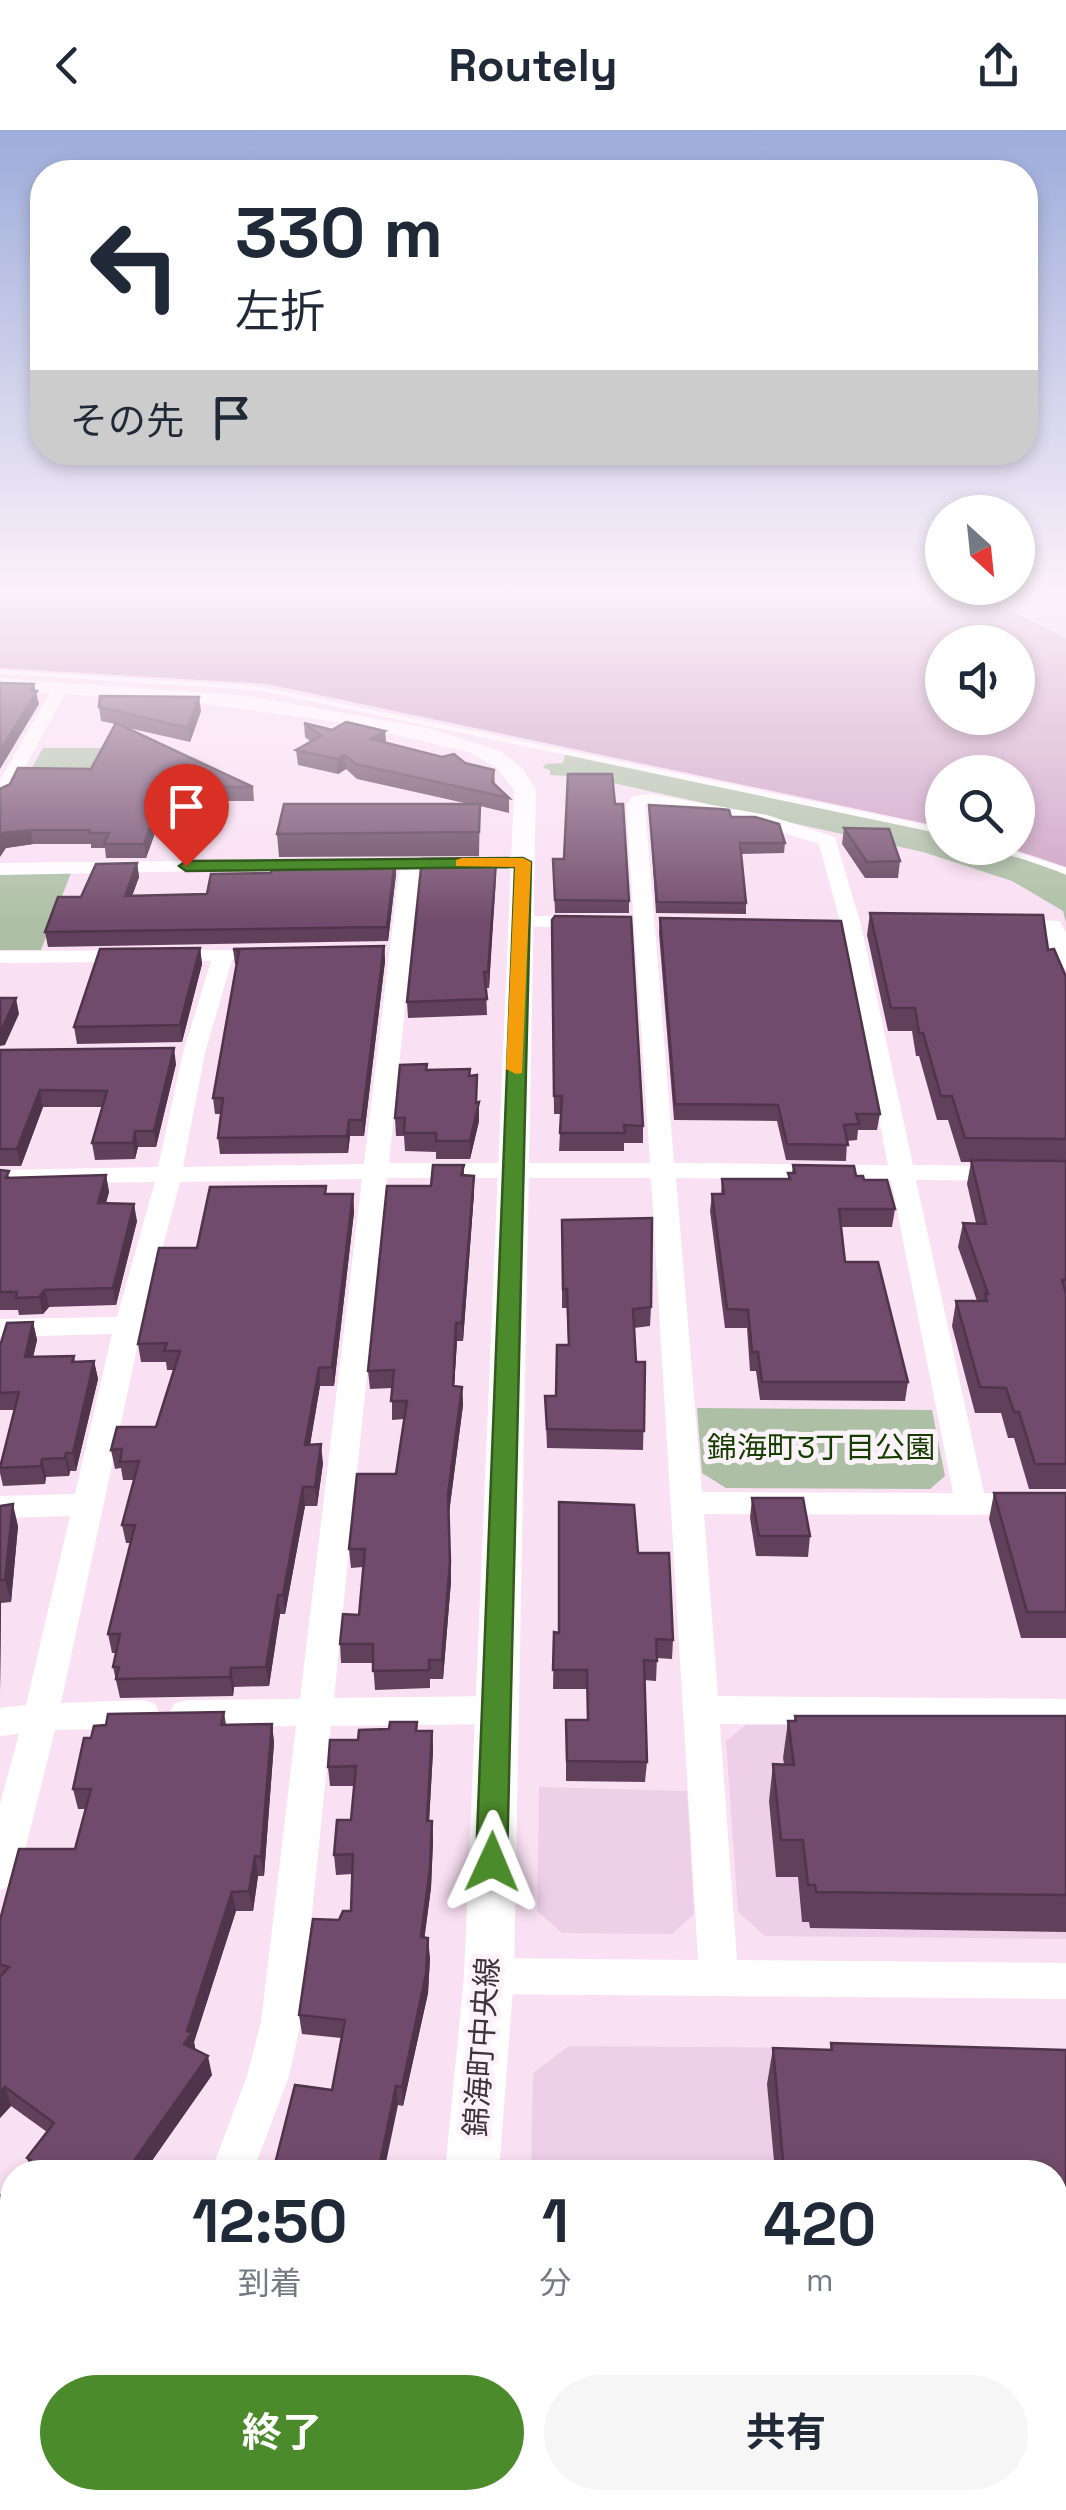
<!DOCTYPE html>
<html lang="ja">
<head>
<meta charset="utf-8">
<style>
	:root { --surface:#fff; --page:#f6f6f7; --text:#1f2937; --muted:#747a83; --accent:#4c8b2b }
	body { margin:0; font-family:"Space Grotesk","Noto Sans JP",sans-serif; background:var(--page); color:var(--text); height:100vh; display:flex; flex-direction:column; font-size:38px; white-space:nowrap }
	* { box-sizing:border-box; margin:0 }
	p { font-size:32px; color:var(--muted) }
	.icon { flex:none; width:55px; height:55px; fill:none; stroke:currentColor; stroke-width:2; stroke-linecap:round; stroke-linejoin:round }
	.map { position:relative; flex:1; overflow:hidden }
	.sheet { position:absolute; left:0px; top:2030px; width:1068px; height:350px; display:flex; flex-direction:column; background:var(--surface); border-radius:40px 40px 0 0; box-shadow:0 5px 15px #0003 }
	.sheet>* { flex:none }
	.guide { position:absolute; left:30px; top:30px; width:1008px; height:305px; border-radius:40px; box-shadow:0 5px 15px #0003; background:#fff; color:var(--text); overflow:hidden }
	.needle { width:65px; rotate:153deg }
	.fabs { position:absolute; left:925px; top:365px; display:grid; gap:20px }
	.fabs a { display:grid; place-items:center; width:110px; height:110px; border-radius:50%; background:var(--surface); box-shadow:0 5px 15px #0003; font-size:50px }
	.pin { position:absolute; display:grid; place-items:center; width:85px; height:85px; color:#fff; margin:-102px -42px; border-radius:50% 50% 50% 0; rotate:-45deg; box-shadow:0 0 10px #0007 }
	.pin .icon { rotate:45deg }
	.me { position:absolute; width:110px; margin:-55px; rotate:1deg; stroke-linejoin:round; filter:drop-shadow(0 0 8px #0008) }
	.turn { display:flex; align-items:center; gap:35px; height:210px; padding:0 40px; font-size:45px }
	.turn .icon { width:130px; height:130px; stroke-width:2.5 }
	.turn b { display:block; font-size:70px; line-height:85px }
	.then { display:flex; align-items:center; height:95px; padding:0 40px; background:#0003; gap:20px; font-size:38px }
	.eta { display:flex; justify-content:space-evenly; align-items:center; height:170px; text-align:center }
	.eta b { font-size:60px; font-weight:700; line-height:70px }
	.primary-button { display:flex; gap:20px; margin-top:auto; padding:20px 40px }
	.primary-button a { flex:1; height:115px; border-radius:60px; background:var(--accent); color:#fff; font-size:40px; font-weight:700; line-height:115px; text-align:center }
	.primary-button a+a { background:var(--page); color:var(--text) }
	header { display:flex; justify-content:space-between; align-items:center; height:130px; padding:0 40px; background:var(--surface); font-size:45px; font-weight:700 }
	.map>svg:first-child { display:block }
	.built { fill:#edcfe7 }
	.green { fill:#adc0a5 }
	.water { fill:#cca1c4; fill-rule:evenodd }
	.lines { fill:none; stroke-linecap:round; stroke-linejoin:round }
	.service { fill:#fff; fill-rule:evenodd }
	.minor { fill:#fff; fill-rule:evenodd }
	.tertiary { fill:#fff; fill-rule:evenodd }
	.wall { fill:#61405c }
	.shaded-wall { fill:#4f344b }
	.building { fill:#714b6b; stroke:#4f344b; stroke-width:2.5 }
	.route { fill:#4c8b2b; stroke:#315a1c; stroke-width:2.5 }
	.slow { fill:#f59e0b }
	.labels { text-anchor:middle; stroke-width:10; stroke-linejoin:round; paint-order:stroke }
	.park-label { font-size:30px; fill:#173e00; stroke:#fcf3fa }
	.street-label { font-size:30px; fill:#3d333b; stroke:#fcf3fa }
</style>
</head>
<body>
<header><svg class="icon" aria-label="back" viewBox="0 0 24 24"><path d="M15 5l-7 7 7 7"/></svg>Routely<svg class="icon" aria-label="share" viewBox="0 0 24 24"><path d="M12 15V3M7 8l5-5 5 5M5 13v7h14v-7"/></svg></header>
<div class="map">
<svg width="1066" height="2380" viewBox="0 0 1066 2380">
	<rect width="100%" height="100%" fill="#f9e0f3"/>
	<path class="built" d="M747,1594L1066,1597V1809L765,1806L738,1782L726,1611Z
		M539,1657L687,1661L694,1784L672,1804L562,1803L537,1781Z
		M569,1916L1066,1920V2380L487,2378L489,2368H1055V2042H531L533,1943Z"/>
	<path class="green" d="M43,618H153L142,644L29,643Z
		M566,622L909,695L942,705V718C987,718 1025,727 1066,745V793L1063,781L1012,751L923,722L586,647L550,645V640L543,638L546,634L563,633Z
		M71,743L41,820H0V744Z
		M697,1278L932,1280L945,1346L930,1359L726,1358L702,1343Z"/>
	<path class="water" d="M0,459H967L1066,508V737L1009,718H1018V642H942V697L267,554L0,538ZM942,512H1018V588H942Z"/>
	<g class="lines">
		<path class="service" d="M0,540L257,556L942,698V704L257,560L0,544Z
			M992,718H1005L1066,738V744Z"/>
		<path class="minor" d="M61,552L69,557L9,666L0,671V650L53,557Z
			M651,664L767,685L835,707L861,795L913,1035L1066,1037V1051L916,1050L984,1363H1066V1385L704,1384L718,1566L1066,1569V1597L720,1594L737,1830L1066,1833V1869L489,1864L475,1859L469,1846L475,1833L489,1828L698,1830L651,1048H387L334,1568L495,1566L507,1570L512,1580L507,1590L495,1594L331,1596L301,1892L289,1946L253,2042H211L247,1946L261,1892L296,1596L186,1598L174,1594L169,1584L174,1574L186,1570L300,1569L362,1049L180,1052L142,1195L61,1573L143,1570L155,1574L160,1584L155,1594L143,1598L55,1600L19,1744L13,1755L0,1760V1674L19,1604L0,1606V1578L26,1575L70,1386L0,1388V1366L75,1364L112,1204L0,1207V1189L117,1187L155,1052L0,1054V1040L158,1037L183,923L211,831L0,833V821L248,820L251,824L248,828L232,830L205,923L183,1037L364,1034L400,733L410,727L417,729L420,733L389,1033H650L626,676L632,666ZM645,675L736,688L819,714L841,795L888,1035L674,1033ZM676,1048L891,1050L953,1363L702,1362Z
			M461,727H523L533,733L523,739L454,737L451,733Z
			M308,729L315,731V739L0,745V733Z
			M522,786H587L597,792L587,798L515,796L512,792Z
			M1010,789L1060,791L1066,803V839L1056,833L1045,801L1003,799L1000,795Z
			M12,2239V2288L0,2294V2244Z"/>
		<path class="tertiary" d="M0,548L247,566L429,598L502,622L522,638L536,660L514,1846L499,2042H445L464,1846L514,660L497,638L469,622L344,593L198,573L0,560Z
			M297,2368H367L362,2380H292Z"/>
	</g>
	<path class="wall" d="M99,577L201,581L190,612L124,597L253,657L254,671H172L159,692L146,728H106L105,718H91V714H33L6,718L0,659L91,639L115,594L101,591Z
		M304,593L332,600L385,601L386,613L494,640L495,655L509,668V683L480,676L479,726L279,727L277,704L469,674L357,649L346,639L338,644L298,635L296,620L311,612L305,607Z
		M615,674L629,771V783H555L553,729H564Z
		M649,675L731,687L785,713L784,723L741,724L746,773V784L656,783Z
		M844,698L900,731L898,748H865L842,714Z
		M395,730L396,744L388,811L48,817L45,802L81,767L137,733L139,747L132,766L207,764L271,743Z
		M478,732H496L489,858H486L487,885L408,888L407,872Z
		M870,783L1048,820L1066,847V1359H1029L1014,1308H1008L1001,1283H975L952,1196L956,1171H977L958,1117L963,1093H976L967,1054L971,1032H961L948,990H937L919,926H916L912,901H888L867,805Z
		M660,788L880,984L877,1000H858L857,1010L847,1011L846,1031L786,1030L777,991L674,990L659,803Z
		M552,790L643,996V1013H624V1021H559L561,984H554Z
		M384,816L385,831L364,1006H350L348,1023L220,1024L218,1008L221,984H215L213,968L237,835L235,834L233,819Z
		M200,818L202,834L182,912L77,914L74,897Z
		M0,920L176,934L156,1017H138L135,1029L95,1030L92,1013L102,977H43L21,1036H0Z
		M427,940L469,946L477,973L479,972V991L470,1029H436V1022L405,1021L404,1006H396L395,988Z
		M464,1035V1045L474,1046V1063L463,1211H457L454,1256L462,1257L463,1275L449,1383L451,1451L443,1549H430V1558L375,1560L373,1533H341L340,1514L359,1485L363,1437L351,1438L349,1419L396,1344L404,1289L392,1290V1258L370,1259L368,1241L431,1056Z
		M793,1035L856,1046L864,1050L895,1079L892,1097H841L845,1132L908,1252L905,1271L760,1270L756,1241H750L747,1198H725L710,1081L712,1064H721L722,1049H788V1043H792Z
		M0,1040L11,1048L106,1045L109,1062L106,1073L137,1091L116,1175L49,1177L43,1184L19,1185L18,1180H0Z
		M326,1064H353L354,1082L334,1256H320L310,1314L323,1333L317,1376H305L285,1484H280L269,1556L234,1557L233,1566L120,1568L113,1537L116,1523H112L108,1504L130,1413H126L122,1395L134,1350H123L121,1338L115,1339L111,1320L156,1297L174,1240H167L166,1232H141L138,1214L197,1118Z
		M562,1090L651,1177L650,1196L634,1198L636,1232H645L643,1320L547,1318L545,1266H556L568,1215L567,1178H562Z
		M33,1192L37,1210L33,1227L74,1226L75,1232L94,1231L98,1249L76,1341H70L69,1346L46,1347L45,1354L3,1356L0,1343V1334L14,1280H0V1216Z
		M994,1363H1066V1508H1021L989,1389Z
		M752,1368L810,1406L808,1427L756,1426L750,1388Z
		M0,1376L18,1396L11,1472L1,1473L0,1561Z
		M638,1423L673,1510L672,1529L657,1528L656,1551L644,1550L647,1632L645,1652L566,1651V1590H587V1559H553L554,1502L559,1503Z
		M224,1582L226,1594H272L274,1613L264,1746H258L253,1781H236L194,1912L195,1920L212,1945L144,2042H30L31,2041L27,2028L47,2002L11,1976L0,1988V1790L75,1719L86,1679H78L73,1659L91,1608Z
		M795,1586H1066V1802L810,1798L809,1792H802L798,1747H776L769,1671L773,1634H784L783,1628L788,1591H794Z
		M417,1601H432L433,1621L429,1691H432L433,1711L431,1758L424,1808L430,1828L428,1863L403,1976L398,1975L341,1908L302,1904L299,1885L339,1790L351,1781L352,1744L336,1745L334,1725L351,1690L354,1656H330L328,1637L358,1610Z
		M831,1913L1066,1920V2116L1055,2115V2042H775L767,1954L773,1918L830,1920Z
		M12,2056V2132L0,2110V2066Z
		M1055,2256L1066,2257V2375L985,2368H1055Z"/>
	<path class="shaded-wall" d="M34,554L39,574L0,639V621Z
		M199,567L201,581L190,612L188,598Z
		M385,601L386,615L371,609Z
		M345,625L346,639L338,644L337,629Z
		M170,657L172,671L159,692L146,728L144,714L157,678Z
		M31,700L33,714L6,718L0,727V708L3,703Z
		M395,730L396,744L388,811L387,797Z
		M496,732V748L489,858L488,842Z
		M137,733L139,747L127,780L125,766Z
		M384,816L385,831L364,1006L362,990Z
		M200,818L202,834L182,912L180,895Z
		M16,868L19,884L5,915L0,916V900Z
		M174,918L176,934L156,1017L154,1001Z
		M477,945V982L479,972V991L470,1029V1011Z
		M40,960L43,977L21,1036L17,1019Z
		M349,990L350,1006L348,1023L347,1006Z
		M135,1001L138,1017L135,1029L133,1013Z
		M106,1045L109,1062L101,1090L98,1073Z
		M474,1046V1063L463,1211L462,1193Z
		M353,1064L354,1082L334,1256L332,1237Z
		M134,1074L137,1091L116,1175L113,1158Z
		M45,1160L49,1177L43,1184L39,1167Z
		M33,1192L37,1210L29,1245L25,1227Z
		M456,1193L457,1211L453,1275V1256Z
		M94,1231L98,1249L76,1341L73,1323Z
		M319,1238L320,1256L307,1333L305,1315Z
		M462,1257L463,1275L449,1383L451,1451L443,1549L442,1530L448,1364Z
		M321,1314L323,1333L317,1376L315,1357Z
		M66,1323L70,1341L69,1346L65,1328Z
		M42,1329L46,1347L45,1354L41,1336Z
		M303,1357L305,1376L285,1484L283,1465Z
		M13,1374L18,1396L11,1472L5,1450Z
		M278,1465L280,1484L269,1556L266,1537Z
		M0,1469L1,1473L0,1561Z
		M231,1538L234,1557L233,1566L230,1547Z
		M272,1594L274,1613L264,1746L261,1727Z
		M432,1601L433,1621L428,1711L427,1691Z
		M432,1691L433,1711L431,1758L422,1827L421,1807Z
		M255,1726L258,1746L253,1781L249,1761Z
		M232,1762L236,1781L194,1912L196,1922L184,1914L187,1901Z
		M428,1808L430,1828L428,1863L403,1976L402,1957Z
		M208,1926L212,1945L144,2042H126Z
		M396,1956L398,1975L384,2042H378Z
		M5,1957L11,1976L0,1988V1962Z
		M124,2368H149L133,2380H108Z
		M186,2368H211L212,2371L196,2380H165Z"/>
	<path class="building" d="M0,553L34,554L31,561H37L0,621Z
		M100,566L199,567L188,598L99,577Z
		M346,592L385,601L371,609L442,627L454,624L465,633L494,640L492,652L509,668L356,634L345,625L337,629L296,620L321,606L304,593L332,600Z
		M116,593L253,657H170L157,678L144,714H104L109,703H89L90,700H31L3,703L0,708V659L10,654L18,638L91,639Z
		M568,644H612L615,674H623L629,771L555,770L553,729H564Z
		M284,674H480L479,702L277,704Z
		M649,675L720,679L729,680L731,687H755L779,694L785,713H740L746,773L657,772Z
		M844,698L889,699L900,731L867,732Z
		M478,728V732H496L488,842H484L487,869L407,872L422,729Z
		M395,730L387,797L45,802L58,767H81L96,734L137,733L125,766L207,764L211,744L271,743L273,732Z
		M870,783L1043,785L1048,820L1054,819L1066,847V1009L965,1008L952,966H941L923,903H919L915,878H891Z
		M555,786L631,787L643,996L624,995L625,1003H560L562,966H554L552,790Z
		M660,788L841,791L880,984H856L859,994L844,995L848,1015L787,1014L778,975L675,974Z
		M384,816L362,990H349L347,1006L218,1008L223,968H213L239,821L233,819Z
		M200,818L180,895L74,897L100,819Z
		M0,868H16L2,899L0,900Z
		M174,918L154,1001H135L133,1013H92L107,961L40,960L17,1019H0V920Z
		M427,934L426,940L470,939L469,946L477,945L476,973L479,972L470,1011H436V1003H404L405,988H395L400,935Z
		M971,1030L1066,1031V1150H1062L1066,1164V1334H1035L1019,1282H1014L1006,1258L980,1257L956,1171H987L985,1164H988L963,1093L986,1094Z
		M433,1035H464L461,1045L474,1046L462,1193H456L453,1256L462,1257L448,1364L450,1432L442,1530H429V1540L373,1541V1514H340L343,1484L359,1485L365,1419H349L357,1344H396L407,1271H391L394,1240L368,1241L387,1056H431Z
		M793,1035L854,1036L856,1046H863L864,1050H887L895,1079H839L845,1132H878L908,1252H762L758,1222H752L748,1180L727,1179L712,1064H724L722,1049H790L788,1043H795Z
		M0,1040L9,1041L6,1048L106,1045L98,1073L134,1074L113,1158L45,1160L39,1167L16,1168L17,1162H0Z
		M326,1056L325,1064H353L332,1237L319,1238L305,1315L321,1314L315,1357H303L283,1465H278L266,1537L231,1538L230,1547L116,1549L119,1537H113L120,1504H108L135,1395H122L139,1331L120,1332L122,1319L111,1320L117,1297H156L180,1221H164L167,1213L138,1214L159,1118H197L210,1057Z
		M652,1088L651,1177L633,1179L636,1232H645L644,1301L547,1299L545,1266H556L557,1215H569L567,1159H563L562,1090Z
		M33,1192L25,1227L74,1226L72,1232L94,1231L73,1323H66L65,1328L42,1329L41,1336L0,1338L19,1262L0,1263V1216L7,1193Z
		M994,1363H1066V1482H1027Z
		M752,1368H803L810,1406H759Z
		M559,1372L634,1375L638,1423H669L673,1510L656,1509L657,1531L644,1530L647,1632L567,1631L566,1590H588L587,1540H553L554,1502L559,1503Z
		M13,1374L5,1450H0V1376Z
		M224,1582L221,1595L272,1594L261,1727L255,1726L249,1761L232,1762L187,1901L192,1903L184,1914L208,1926L126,2042H30L39,2035L27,2028L54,1993L5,1957L0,1962V1847L9,1837L0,1834V1790L19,1719H75L91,1659H73L84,1608H91L94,1596L106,1595L108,1584Z
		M795,1586H1066V1765L816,1762L815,1755H808L803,1710H781L773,1634L794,1635L788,1591H796Z
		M390,1592H417L416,1601H432L427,1691H432L430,1738L421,1807L428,1808L426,1844L402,1957L396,1956L378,2042H273L295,1955L332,1960L345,1890L299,1885L313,1789L339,1790L343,1781H351L353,1724L334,1725L337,1690H351L356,1636L328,1637L330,1610H358L359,1600L389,1599Z
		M831,1913L1066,1920V2081H1055V2042H784L773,1918L832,1920Z
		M12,2056V2126L0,2104V2066Z
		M1055,2256L1066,2257V2343L1055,2342Z
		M12,2295V2368H124L108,2380H0V2302Z
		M156,2368H186L165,2380H161Z"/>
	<linearGradient id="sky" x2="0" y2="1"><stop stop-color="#9dacda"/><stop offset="0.58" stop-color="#fcf1fa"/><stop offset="1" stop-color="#fcf1fa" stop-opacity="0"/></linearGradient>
	<rect width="1066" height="793" fill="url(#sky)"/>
	<path class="route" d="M523,728L531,732L507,1732L502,1741L492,1745L481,1741L476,1732L515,737L186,741L179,736L186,731Z"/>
	<path class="slow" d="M462,728H523L531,732L522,943L516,944L506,939L515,737L456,736V730Z"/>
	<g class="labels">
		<g class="park-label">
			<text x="821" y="1328">錦海町3丁目公園</text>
		</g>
		<g class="street-label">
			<text transform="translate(482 1917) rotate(-86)" y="10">錦海町中央線</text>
		</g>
	</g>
</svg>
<div class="fabs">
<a><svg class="needle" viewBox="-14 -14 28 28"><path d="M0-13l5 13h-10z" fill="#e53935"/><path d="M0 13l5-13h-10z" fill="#747a83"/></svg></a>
<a><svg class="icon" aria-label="sound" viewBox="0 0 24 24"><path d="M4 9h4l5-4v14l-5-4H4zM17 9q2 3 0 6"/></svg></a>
<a><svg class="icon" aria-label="search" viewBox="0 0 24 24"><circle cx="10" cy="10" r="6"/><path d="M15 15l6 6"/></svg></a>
</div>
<div class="pin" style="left:186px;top:736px;background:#d93025"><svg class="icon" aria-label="arrive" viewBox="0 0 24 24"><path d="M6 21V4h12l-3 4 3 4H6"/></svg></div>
<svg class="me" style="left:492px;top:1732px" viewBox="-20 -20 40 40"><path d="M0-17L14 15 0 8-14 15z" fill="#4c8b2b" stroke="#fff" stroke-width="4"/></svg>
<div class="guide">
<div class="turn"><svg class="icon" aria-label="left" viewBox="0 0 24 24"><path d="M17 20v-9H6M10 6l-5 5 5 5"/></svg><div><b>330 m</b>左折</div></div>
<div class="then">その先<svg class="icon" aria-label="arrive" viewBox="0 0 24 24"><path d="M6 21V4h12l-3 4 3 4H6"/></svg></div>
</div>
<section class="sheet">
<div class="eta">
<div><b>12:50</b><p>到着</p></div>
<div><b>1</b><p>分</p></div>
<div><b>420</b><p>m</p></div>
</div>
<div class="primary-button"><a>終了</a><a>共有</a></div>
</section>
</div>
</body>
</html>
